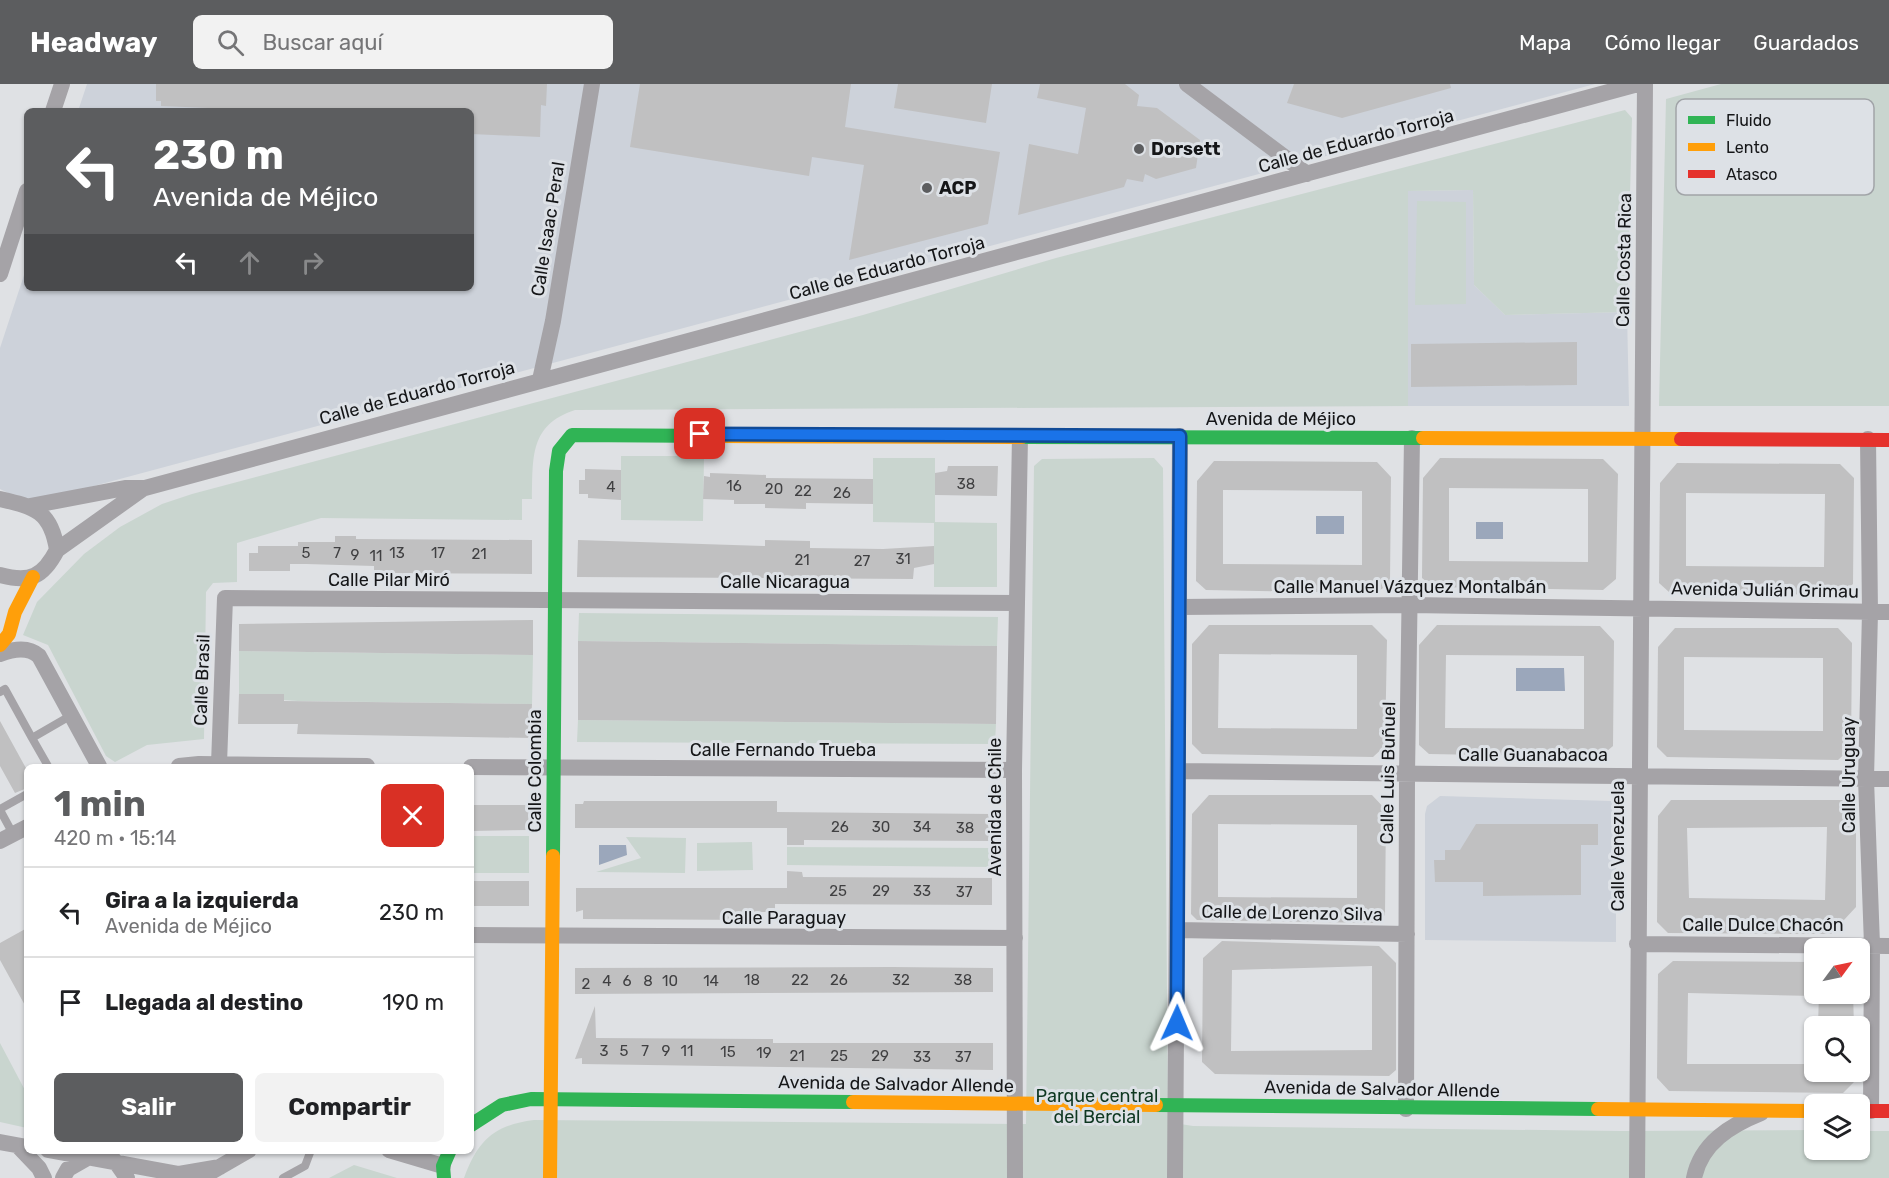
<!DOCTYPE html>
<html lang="es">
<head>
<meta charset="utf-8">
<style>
	:root { --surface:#fff; --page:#f2f2f2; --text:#202124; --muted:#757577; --line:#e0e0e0; --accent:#5c5d5f }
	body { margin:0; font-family:Rubik,sans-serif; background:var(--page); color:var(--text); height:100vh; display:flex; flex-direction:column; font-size:22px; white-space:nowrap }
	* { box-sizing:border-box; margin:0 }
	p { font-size:20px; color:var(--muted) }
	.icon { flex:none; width:33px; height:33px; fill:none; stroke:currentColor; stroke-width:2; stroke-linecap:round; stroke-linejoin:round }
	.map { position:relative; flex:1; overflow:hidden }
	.side { position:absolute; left:24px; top:680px; width:450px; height:390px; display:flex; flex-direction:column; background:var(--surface); border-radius:9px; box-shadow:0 2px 4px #0004 }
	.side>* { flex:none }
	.guide { position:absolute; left:24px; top:24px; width:450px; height:183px; border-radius:9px; box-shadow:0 2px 4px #0004; background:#5c5d5f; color:#fff; overflow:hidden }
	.needle { width:39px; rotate:57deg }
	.buttons { position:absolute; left:1804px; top:854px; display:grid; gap:12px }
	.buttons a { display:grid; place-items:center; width:66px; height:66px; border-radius:9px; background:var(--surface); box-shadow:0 2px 4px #0004; font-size:30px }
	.pin { position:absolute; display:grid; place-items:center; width:51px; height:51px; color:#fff; margin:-26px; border-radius:12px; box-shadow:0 3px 9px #0006 }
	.me { position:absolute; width:66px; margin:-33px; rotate:1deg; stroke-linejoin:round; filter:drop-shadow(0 0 4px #0008) }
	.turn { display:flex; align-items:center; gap:21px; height:126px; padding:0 30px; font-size:27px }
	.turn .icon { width:78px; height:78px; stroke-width:2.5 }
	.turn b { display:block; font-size:42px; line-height:51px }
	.lanes { display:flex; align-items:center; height:57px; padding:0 30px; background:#0003; justify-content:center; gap:30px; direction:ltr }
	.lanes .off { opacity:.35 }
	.round { display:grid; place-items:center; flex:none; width:63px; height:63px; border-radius:9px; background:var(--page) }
	.summary { display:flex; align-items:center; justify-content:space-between; height:102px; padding:0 30px }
	h1 { font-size:36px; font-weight:700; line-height:45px; color:var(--accent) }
	.button { display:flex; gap:12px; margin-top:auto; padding:12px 30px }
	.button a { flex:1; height:69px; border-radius:9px; background:var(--accent); color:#fff; font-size:24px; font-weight:700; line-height:69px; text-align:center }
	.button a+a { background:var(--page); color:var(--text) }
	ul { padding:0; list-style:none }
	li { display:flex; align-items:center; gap:18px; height:90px; padding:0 30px; border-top:2px solid var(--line) }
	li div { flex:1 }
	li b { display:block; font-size:22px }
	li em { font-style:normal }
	header { display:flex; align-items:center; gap:36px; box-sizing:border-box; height:84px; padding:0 30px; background:var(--accent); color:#fff }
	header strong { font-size:28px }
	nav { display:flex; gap:33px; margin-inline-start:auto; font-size:21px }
	.search { width:420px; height:54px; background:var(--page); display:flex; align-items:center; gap:15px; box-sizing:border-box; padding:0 21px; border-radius:9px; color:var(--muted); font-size:22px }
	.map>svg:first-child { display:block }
	.built { fill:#cdd2da }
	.green { fill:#c9d5cf }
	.water { fill:#9ba7bb }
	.building { fill:#c0c0c1; fill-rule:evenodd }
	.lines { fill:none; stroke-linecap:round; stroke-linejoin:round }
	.lane { stroke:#a5a3a7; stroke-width:8 }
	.street { stroke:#a5a3a7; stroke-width:16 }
	.fast { stroke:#30b455; stroke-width:14 }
	.slow { stroke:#ff9f0a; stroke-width:14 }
	.jam { stroke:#e5322d; stroke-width:14 }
	.route-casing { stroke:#114b97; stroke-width:15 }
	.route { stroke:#1a73e8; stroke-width:10 }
	.poi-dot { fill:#5c5d5f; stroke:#dde1e6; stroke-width:2 }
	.labels { text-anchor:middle; stroke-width:6; stroke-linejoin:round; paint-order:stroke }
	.number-label { font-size:15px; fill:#404042 }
	.street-label { font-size:18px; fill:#151618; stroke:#dde1e6 }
	.poi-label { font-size:18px; font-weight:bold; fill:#151618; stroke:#dde1e6; text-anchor:start }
	.park-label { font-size:18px; fill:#0e3721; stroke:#dde1e6 }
	.key { fill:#dde1e6; stroke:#a1a4a8; stroke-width:1.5 }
	.key-label { font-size:16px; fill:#151618 }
</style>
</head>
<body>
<header>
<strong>Headway</strong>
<div class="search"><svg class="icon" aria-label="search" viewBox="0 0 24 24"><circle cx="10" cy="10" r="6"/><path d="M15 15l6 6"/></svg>Buscar aquí</div>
<nav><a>Mapa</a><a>Cómo llegar</a><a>Guardados</a></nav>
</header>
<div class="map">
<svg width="1889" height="1094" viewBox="0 0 1889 1094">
	<rect width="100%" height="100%" fill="#dfe1e4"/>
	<path class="built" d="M87,0H1595L49,414L20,415L0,405V264L27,182V204H471V27H78Z
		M1473,106L1474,201L1505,231L1627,228L1629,322H1408V107Z
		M1440,712L1611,717L1616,724V858L1425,856V730L1427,722Z"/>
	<path class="green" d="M1721,0H1889V322H1659L1666,15Z
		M1625,26L1632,34L1627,228L1505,231L1474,201L1473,106L1408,107V322L575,326C529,341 533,374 532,415H522V436L321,434L237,459V498L213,499L206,508L204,655L147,661L115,678L106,672L48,561L23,551L37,518L84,470L120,443L162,420L192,410L863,231L1056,174Z
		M1417,117L1466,118V220L1415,221Z
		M621,372H704L703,437L621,436Z
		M873,374H935V438L997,439V503H934V439L873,438Z
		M1154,374L1163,384L1168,1038L1193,1042L1621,1047L1815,1046V1065H1860V1047H1889V1094H464C478,1056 494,1041 534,1036L1026,1040L1034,382L1042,375Z
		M579,529L998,533L997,562L578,557Z
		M239,567L533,571L532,620L298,617L284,616V610L239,611Z
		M578,636L996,640L995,660L577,658Z
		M471,752H529V789H471Z
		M626,753L686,754L685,789L596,788L641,774Z
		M752,758L753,786L697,787V759Z
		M787,763L993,764V783L787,781Z
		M0,959L27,1010V1044L0,1038Z
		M354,1081L397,1094H329Z"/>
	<path class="water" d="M1316,432H1344V450H1316Z
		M1476,438H1503V455H1476Z
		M1516,584H1564L1565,607H1516Z
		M599,761H626L627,771L599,781Z"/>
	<path class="building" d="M156,0H547L546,22L541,21L540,53L471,50V27H278L161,22V17H156Z
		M640,0H851L845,43L1000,68L988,140L849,176L864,81L812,73L809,92L630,63Z
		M898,0H992L986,39L894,24Z
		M1040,0H1125L1139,11L1137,22L1157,24L1200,56L1196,84L1156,95L1145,90L1143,98L1127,95L1124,103L1018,131L1029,60L1078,70L1086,24L1037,14Z
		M1294,0H1450L1451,4L1342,34L1287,19Z
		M1577,258V301L1411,303V260Z
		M1440,374L1603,375L1618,390L1616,495L1603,506L1433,503L1422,494L1423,394ZM1449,404L1588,405V478L1449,477Z
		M1214,377L1377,378L1391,393L1390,498L1377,509L1206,506L1196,497L1197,397ZM1223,406L1362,407V481L1223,480Z
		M1677,379L1840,380L1854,394L1853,500L1840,511L1669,508L1659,499L1660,399ZM1686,409L1825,410L1824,483L1686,482Z
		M948,382H998L997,412L935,411V389L947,387Z
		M585,385L621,386V416L588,414V410H579V396H585Z
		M710,389L766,391V394L873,395V420L806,419V425L765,424V420H734V416L703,415L704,392L710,393Z
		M335,452H356V455L532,456V490L374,489V482L306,480H290V487H249V469H258V462H298V458H335Z
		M578,456L765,462V456L810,457V464L883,465L934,462V480L914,484L913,495L577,493Z
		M533,536V571L239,567V540Z
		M1209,541H1372L1387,556L1385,662L1373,673L1202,670L1192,660V560ZM1219,570L1357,571V645L1218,644Z
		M1437,541L1600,542L1614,557L1613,662L1600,673L1429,670L1419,661V561ZM1446,571L1584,572V645L1445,644Z
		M1675,544H1838L1852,559L1851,664L1838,676L1667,673L1657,663L1658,563ZM1684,573L1823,574V647L1684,646Z
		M578,557L997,562L996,640L578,636Z
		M239,610H284V617L532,620L530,654L297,650L298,640H238Z
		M0,637L27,686V704L15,709L0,682Z
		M1209,711H1372L1386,726L1385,831L1376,839L1197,836L1191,830L1192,730ZM1218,740L1357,741V814L1218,813Z
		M1671,716H1845L1856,728V823L1831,850L1668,849L1657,838L1658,732ZM1827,743L1825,816L1689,814L1687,744Z
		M584,717H777V728L992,730L993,757L804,756V761H787V744H575V720H583Z
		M471,721H529L528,746L471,747Z
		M1476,740H1598V761H1581V811L1483,812V798H1435L1434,776H1445V766H1460Z
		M787,787L802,788L803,793L992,794V821L775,820V828H759V836L583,835V826L576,828V804H787Z
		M471,797H529V822H471Z
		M27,844V925L0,876V859Z
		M1222,857L1379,862L1396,879V986L1389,992L1215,990L1202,978L1203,874ZM1372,882V966L1231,967L1232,886Z
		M1673,877L1815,878V912L1688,909L1687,980H1815V987H1854V998L1843,1009L1669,1007L1657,994L1658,890Z
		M892,883L993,884V908L575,910V884Z
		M1819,909H1853L1854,942H1818Z
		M595,922L596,954L773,955V959H993V986L582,980V974L575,975Z"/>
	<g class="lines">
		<path class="lane" d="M0,608L5,605L32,654
			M48,682L32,654L70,632
			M0,725L27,710
			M0,726L13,750
			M283,1094L305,1082L311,1066"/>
		<path class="street" d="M1187,0L1307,90
			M53,27L62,0
			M0,190L27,107
			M540,296L553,237L592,0
			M1868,355L1870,528L1866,695L1872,861L1871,1027
			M0,415C35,423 51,427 57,466C43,493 30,499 0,491
			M30,422L125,404H145L1638,0
			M57,466L144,404
			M1179,523L1410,521L1889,528
			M0,570C13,565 28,562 39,572L99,682
			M219,680L225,514L1017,519
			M179,682L199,680L367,682
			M471,683L1014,686
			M1178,687L1889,695
			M0,757L27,743
			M1178,846L1407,850
			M471,851L1015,854
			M1637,860L1889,862
			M1406,1025L1407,690L1412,354
			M0,1058L27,1063
			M18,1062L39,1084L44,1094
			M48,1066L179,1090L220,1083
			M389,1066L443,1082
			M115,1077L127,1094
			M211,1088L249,1066
			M63,1094L68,1085L89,1073
			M1015,1094L1014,686L1020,352
			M1175,1094L1180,352
			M1637,1094L1645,0
			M1694,1094C1701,1059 1731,1041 1761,1029"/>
		<path class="fast" d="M1022,353L1423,354
			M553,772L556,387L559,367L572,351L719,352
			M1156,1021L1598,1025
			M471,1041L502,1021L531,1015L853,1018
			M444,1094L443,1082L450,1066"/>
		<path class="slow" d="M719,352L1022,353
			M1423,354L1681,355
			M0,561L9,550L15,528L33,493
			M853,1018L1156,1021
			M1598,1025L1815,1027
			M550,1094L553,772"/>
		<path class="jam" d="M1681,355L1889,356
			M1860,1027H1889"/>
	</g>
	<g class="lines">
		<g class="route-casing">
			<path id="route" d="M700,350L1180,352L1177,939"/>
		</g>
		<use href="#route" class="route"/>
	</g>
	<g class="poi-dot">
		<circle cx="1139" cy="65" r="6"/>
		<circle cx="927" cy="104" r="6"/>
	</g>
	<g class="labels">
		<g class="number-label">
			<text x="966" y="405">38</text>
			<text x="734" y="407">16</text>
			<text x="611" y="408">4</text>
			<text x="774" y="410">20</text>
			<text x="803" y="412">22</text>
			<text x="842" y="414">26</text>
			<text x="306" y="474">5</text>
			<text x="337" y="474">7</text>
			<text x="397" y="474">13</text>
			<text x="438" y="474">17</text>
			<text x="479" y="475">21</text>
			<text x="355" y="476">9</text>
			<text x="376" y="477">11</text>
			<text x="903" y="480">31</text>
			<text x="802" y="481">21</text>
			<text x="862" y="482">27</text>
			<text x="840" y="748">26</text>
			<text x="881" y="748">30</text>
			<text x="922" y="748">34</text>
			<text x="965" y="749">38</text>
			<text x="838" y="812">25</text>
			<text x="881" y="812">29</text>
			<text x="922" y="812">33</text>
			<text x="964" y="813">37</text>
			<text x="752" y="901">18</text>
			<text x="800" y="901">22</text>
			<text x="839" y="901">26</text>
			<text x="901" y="901">32</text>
			<text x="963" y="901">38</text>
			<text x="607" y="902">4</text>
			<text x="627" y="902">6</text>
			<text x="648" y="902">8</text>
			<text x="670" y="902">10</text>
			<text x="711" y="902">14</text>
			<text x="586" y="905">2</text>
			<text x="604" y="972">3</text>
			<text x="624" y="972">5</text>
			<text x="645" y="972">7</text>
			<text x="666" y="972">9</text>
			<text x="687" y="972">11</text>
			<text x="728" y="973">15</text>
			<text x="764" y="974">19</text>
			<text x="797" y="977">21</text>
			<text x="839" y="977">25</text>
			<text x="880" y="977">29</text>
			<text x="922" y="978">33</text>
			<text x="963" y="978">37</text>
		</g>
		<g class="street-label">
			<text transform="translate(1356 57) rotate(-15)" y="6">Calle de Eduardo Torroja</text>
			<text transform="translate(548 145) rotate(-81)" y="6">Calle Isaac Peral</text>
			<text transform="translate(1624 176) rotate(-89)" y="6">Calle Costa Rica</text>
			<text transform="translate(887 184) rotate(-15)" y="6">Calle de Eduardo Torroja</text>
			<text transform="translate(417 309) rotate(-15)" y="6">Calle de Eduardo Torroja</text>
			<text x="1281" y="341">Avenida de Méjico</text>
			<text x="389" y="502">Calle Pilar Miró</text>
			<text x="785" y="504">Calle Nicaragua</text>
			<text x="1410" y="509">Calle Manuel Vázquez Montalbán</text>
			<text transform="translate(1765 506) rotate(1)" y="6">Avenida Julián Grimau</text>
			<text transform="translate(202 596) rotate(-88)" y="6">Calle Brasil</text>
			<text x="783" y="672">Calle Fernando Trueba</text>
			<text x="1533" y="677">Calle Guanabacoa</text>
			<text transform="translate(535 687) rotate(-90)" y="6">Calle Colombia</text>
			<text transform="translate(1388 689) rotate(-89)" y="6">Calle Luis Buñuel</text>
			<text transform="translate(1849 691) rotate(-90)" y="6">Calle Uruguay</text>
			<text transform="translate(995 723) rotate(-90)" y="6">Avenida de Chile</text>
			<text transform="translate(1618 762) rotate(-90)" y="6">Calle Venezuela</text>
			<text transform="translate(1292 829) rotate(1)" y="6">Calle de Lorenzo Silva</text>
			<text x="784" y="840">Calle Paraguay</text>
			<text x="1763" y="847">Calle Dulce Chacón</text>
			<text transform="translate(896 1000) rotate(1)" y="6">Avenida de Salvador Allende</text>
			<text transform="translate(1382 1005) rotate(1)" y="6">Avenida de Salvador Allende</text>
		</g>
		<g class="poi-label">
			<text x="1151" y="71">Dorsett</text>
			<text x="939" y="110">ACP</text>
		</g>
		<g class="park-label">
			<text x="1097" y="1018">Parque central<tspan x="1097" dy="21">del Bercial</tspan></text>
		</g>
	</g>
	<rect x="1676" y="15" width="198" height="96" rx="9" class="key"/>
	<rect x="1688" y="32" width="27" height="8" fill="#30b455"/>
	<rect x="1688" y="59" width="27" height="8" fill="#ff9f0a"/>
	<rect x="1688" y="86" width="27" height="8" fill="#e5322d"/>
	<g class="key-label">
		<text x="1726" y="42">Fluido</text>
		<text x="1726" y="69">Lento</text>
		<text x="1726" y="96">Atasco</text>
	</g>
</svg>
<div class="buttons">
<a><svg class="needle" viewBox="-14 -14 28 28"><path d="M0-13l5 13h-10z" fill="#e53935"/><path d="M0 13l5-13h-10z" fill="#757577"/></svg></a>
<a><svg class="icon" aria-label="search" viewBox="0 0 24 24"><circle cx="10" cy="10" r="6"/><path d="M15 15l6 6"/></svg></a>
<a><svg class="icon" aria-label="layers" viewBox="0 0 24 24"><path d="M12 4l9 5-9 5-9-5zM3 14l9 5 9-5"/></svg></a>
</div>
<div class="pin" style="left:700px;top:350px;background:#d93025"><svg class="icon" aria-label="arrive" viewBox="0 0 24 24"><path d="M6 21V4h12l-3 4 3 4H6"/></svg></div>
<svg class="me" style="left:1177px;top:939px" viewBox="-20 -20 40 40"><path d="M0-17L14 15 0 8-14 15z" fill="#1a73e8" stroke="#fff" stroke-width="4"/></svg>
<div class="guide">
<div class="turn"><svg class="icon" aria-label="left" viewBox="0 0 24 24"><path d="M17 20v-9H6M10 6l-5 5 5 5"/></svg><div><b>230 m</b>Avenida de Méjico</div></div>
<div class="lanes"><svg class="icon" aria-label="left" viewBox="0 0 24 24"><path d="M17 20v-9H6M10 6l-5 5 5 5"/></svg><svg class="icon off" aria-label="ahead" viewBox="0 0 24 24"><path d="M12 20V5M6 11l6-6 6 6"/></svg><svg class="icon off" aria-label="right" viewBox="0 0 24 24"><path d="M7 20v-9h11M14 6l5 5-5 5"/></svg></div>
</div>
<section class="side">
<div class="summary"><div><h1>1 min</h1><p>420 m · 15:14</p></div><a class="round" style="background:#d93025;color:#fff"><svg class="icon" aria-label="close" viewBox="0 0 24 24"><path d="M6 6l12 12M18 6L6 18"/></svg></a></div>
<ul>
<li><svg class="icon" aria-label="left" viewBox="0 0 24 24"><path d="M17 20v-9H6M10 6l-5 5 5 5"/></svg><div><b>Gira a la izquierda</b><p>Avenida de Méjico</p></div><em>230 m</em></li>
<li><svg class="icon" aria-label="arrive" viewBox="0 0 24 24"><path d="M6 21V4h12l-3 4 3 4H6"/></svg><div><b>Llegada al destino</b></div><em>190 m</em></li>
</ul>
<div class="button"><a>Salir</a><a>Compartir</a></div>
</section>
</div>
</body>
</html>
